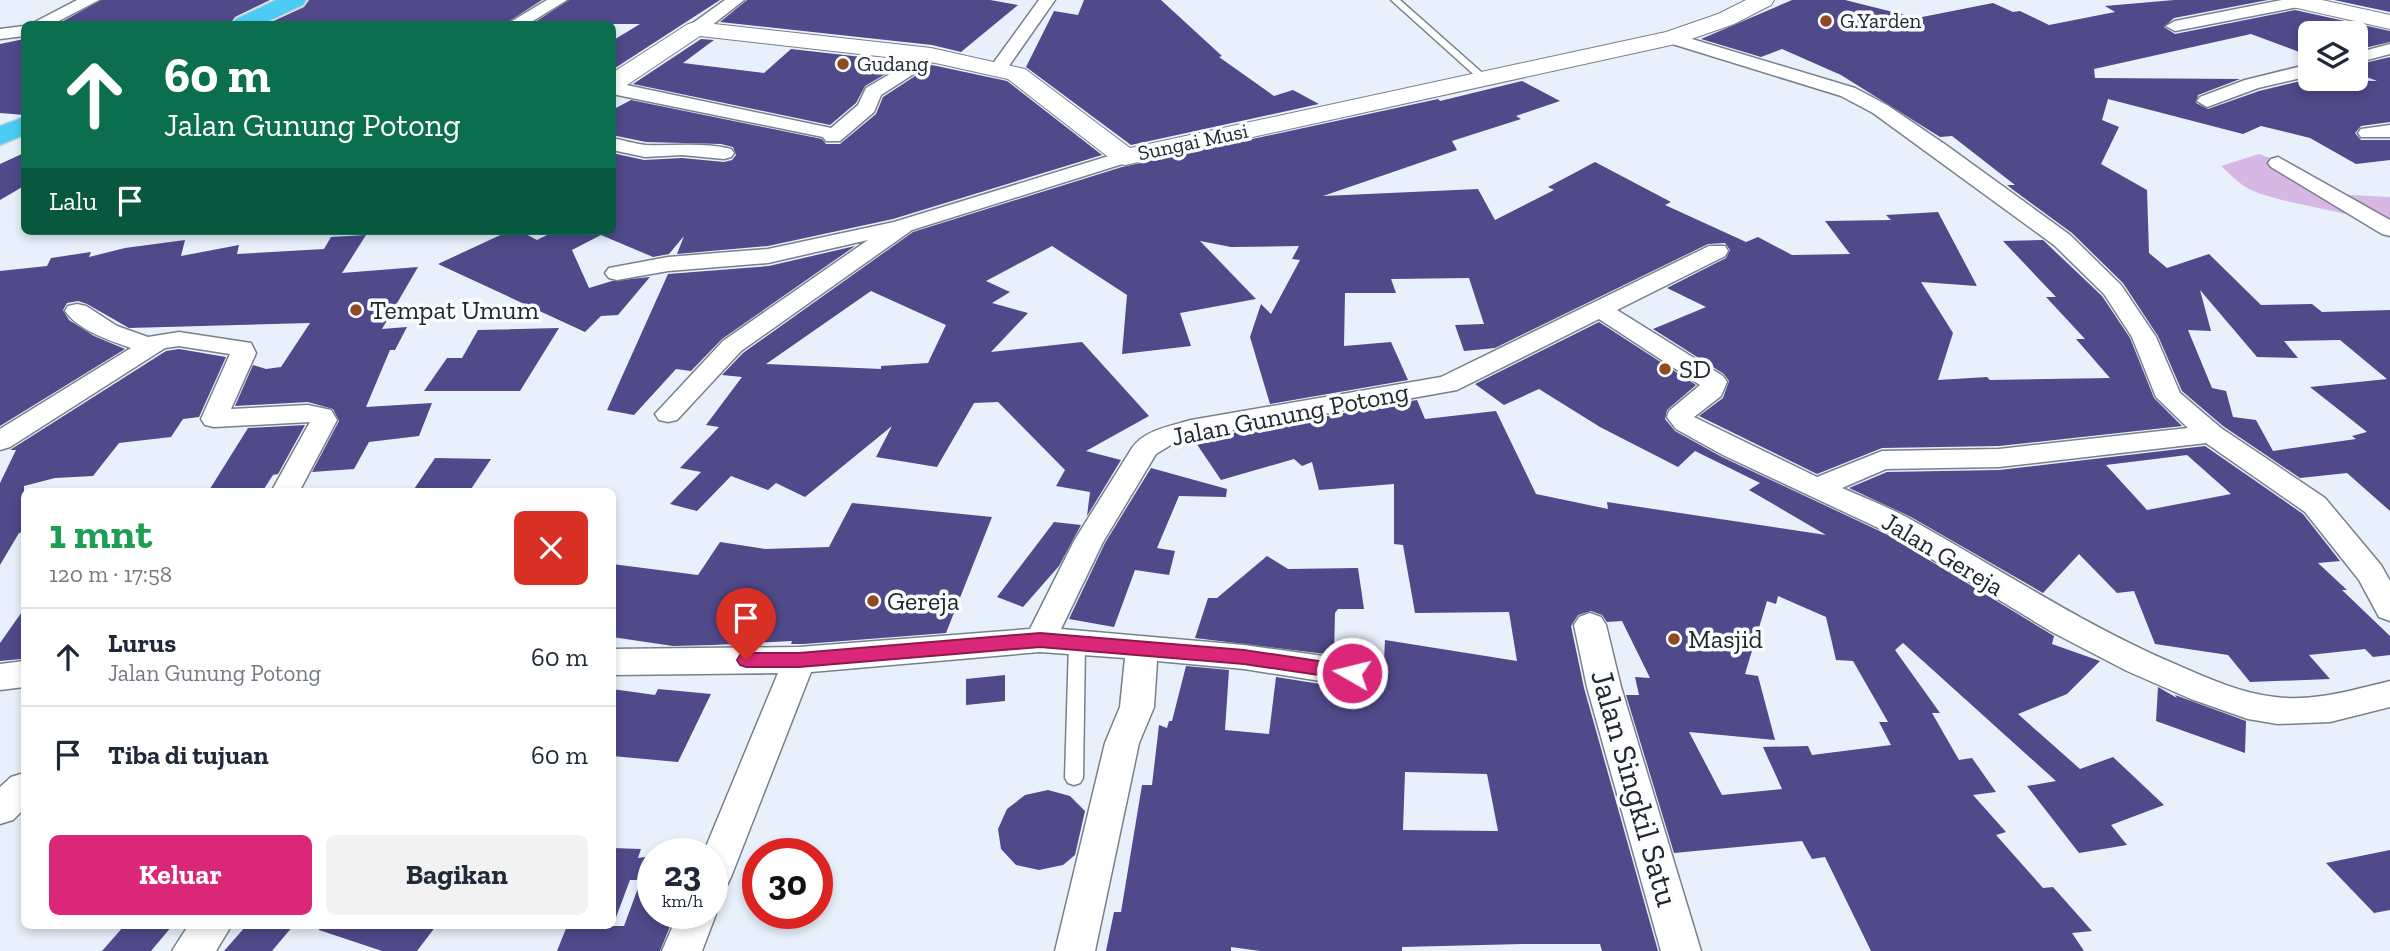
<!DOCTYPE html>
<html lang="id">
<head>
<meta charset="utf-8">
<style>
	:root { --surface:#fff; --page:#f2f2f3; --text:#1f2937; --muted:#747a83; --line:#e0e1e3; --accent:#db2777 }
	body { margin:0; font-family:"Zilla Slab",serif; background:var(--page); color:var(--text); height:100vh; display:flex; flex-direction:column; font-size:26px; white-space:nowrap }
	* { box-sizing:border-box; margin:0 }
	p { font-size:23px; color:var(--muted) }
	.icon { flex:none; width:38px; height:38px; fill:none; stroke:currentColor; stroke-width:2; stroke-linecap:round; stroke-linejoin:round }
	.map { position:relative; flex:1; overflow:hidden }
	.details { position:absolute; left:21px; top:488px; width:595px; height:441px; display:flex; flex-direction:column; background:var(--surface); border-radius:10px; box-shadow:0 4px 10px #0003 }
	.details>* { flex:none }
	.hud { position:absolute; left:21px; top:21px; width:595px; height:214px; border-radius:10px; box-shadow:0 4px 10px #0003; background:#0b6e4f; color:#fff; overflow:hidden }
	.buttons { position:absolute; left:2298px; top:21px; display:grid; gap:14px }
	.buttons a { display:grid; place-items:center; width:70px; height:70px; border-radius:10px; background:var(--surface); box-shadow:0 4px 10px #0003; font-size:35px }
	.speed { position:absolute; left:637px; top:838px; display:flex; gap:14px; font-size:35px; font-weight:700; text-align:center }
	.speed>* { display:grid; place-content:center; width:91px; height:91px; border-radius:50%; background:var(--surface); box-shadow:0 4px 10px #0003; line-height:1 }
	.speed small { font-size:18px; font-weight:400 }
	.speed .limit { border:10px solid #d22; background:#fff; color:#111 }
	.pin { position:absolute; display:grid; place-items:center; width:60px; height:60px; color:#fff; margin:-72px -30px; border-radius:50% 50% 50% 0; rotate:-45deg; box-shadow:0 0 7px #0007 }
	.pin .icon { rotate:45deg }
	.me { position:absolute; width:77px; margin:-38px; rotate:278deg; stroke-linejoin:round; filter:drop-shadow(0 0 5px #0008) }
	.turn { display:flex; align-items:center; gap:24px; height:147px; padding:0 28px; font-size:32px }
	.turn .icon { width:91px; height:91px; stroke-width:2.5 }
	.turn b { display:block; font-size:49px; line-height:60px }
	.then { display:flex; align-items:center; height:66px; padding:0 28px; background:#0003; gap:14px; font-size:26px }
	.round { display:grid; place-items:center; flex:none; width:74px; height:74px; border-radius:10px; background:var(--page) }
	.overview { display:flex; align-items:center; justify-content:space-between; height:119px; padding:0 28px }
	h1 { font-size:42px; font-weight:700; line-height:52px; color:#1e9e55 }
	.primary-button { display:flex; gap:14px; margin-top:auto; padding:14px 28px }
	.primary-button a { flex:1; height:80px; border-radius:10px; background:var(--accent); color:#fff; font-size:28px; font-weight:700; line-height:80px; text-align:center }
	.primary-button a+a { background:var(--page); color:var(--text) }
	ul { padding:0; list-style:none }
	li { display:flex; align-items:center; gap:21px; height:98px; padding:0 28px; border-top:2px solid var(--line) }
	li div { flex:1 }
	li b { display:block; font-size:26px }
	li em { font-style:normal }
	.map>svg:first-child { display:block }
	.green { fill:#d7b7e3 }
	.building { fill:#50498a; fill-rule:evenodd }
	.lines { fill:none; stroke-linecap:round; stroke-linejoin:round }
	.service-casing { stroke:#78808a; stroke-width:3 }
	.minor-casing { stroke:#78808a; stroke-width:3 }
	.tertiary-casing { stroke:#78808a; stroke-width:2 }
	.trunk-casing { stroke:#cfcfd0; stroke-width:3 }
	.service { fill:#fff; fill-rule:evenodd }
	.minor { fill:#fff; fill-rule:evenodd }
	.tertiary { fill:#fff; fill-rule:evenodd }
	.trunk { fill:#4bccf4; fill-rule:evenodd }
	.route { fill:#db2777; stroke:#8e194d; stroke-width:2 }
	.poi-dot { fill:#904a22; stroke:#fbfcff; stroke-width:2.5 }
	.labels { text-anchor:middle; stroke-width:7; stroke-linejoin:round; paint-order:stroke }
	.far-poi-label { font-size:21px; fill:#23262a; stroke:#fbfcff; text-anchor:start }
	.far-street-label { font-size:21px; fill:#23262a; stroke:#fbfcff }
	.poi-label { font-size:26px; fill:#23262a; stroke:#fbfcff; text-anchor:start }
	.street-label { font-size:26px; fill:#23262a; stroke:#fbfcff }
	.near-street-label { font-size:32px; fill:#23262a; stroke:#fbfcff }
</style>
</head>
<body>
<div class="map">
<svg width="2390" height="951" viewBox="0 0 2390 951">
	<rect width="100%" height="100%" fill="#e7f0fb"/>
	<path class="green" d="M2259,154L2305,171L2330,194L2390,197V232C2354,208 2293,208 2251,190C2240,185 2230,174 2221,166Z"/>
	<path class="building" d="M101,0H270L235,17L230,24H58Z
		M309,0H542L505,24H267L304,7Z
		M569,0H720L612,70V41L640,24H532Z
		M747,0H990L1018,5L961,52L932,45L720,22Z
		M1084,0H1161L1222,56L1219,57L1274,96L1293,90L1319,104L1131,145L1026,67L1054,11L1078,15Z
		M1792,0H1845L1917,18L1993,3L2013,12L2020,11L2049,25L2115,12L2105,6L2174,0H2268L2174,18L2164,27L2175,34L2295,10L2390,31V42L2356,50V33H2310V56L2251,34L2094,69L2095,78L2240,79L2198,95L2196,103L2208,109L2259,91L2305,80L2377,81L2356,73V65L2390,57V122L2361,126L2355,133L2361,140H2390V160L2356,164L2310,138L2261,126L2243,134L2108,99L2102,120L2119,127L2101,164L2147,190L2149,253L2167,268L2209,254L2261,305L2312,304L2322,312L2390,310V511L2347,473L2300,478L2223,426L2182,391L2158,336L2123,283L2072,233L2012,189L2007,185H2015L1952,136L1940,137L1841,75L1782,49L1761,57L1701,39ZM2200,290L2257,357L2298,358L2284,341L2340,340L2387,379L2310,387L2367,432L2352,436L2356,439L2273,451L2256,420L2233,417L2226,391L2212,388L2188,330L2211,331Z
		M2334,0H2390V12Z
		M24,39V115L0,113V44Z
		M701,39L714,40L683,63L764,73L791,49L906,62L865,86L856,103L830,125L633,84Z
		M932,65L1007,81L1102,155L893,219L768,246L677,254L684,236L669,254L653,257L601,235L572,250L589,288L612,281L650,277L618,315L601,316L585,332L438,264L509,231H520L537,240L555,231H612V153L644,160L682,158L724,162L732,160L736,155L733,147L721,144L646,142L612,135V110L631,100L822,139L826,144H840L876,114L883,97Z
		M1522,81L1560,101L1516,116L1521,119L1452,141L1457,150L1323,196L1478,189L1495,220L1554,190L1548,187L1595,162L1671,202L1665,205L1746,242L1758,237L1792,255L1850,254L1825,221L1891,220L1886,215L1938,212L1977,286L1921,282L1953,333L1938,380L1987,377L1990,380L2110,378L2076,339H2085L2046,297H2056L2003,241L2043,240L2102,296L2130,338L2154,398L2182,426L1999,446L1882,448L1817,474L1699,416L1723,398L1729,381L1724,374L1653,329L1706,307L1667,288L1726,258L1730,250L1725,243L1708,244L1495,348L1464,351L1455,325L1484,324L1469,278L1391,279L1396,293H1345L1344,346L1391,342L1408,380L1270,404L1250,337L1261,304L1271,314L1300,260L1292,259L1299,246L1231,247L1200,241L1256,299L1180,313L1191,346L1122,354L1127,295L1052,246L986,281L1010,292L992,303L1028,313L991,352L1082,342L1149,416L1086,451L1121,460L1087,516L1090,492L1056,486L1065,470L998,402L974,403L937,467L876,457L892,426L805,497L776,483L768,490L731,476L697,511L670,504L701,472L680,468L719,427L706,425L742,377L722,375L743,353L913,232L1122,167L1438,99L1440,101ZM871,291L946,325L928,363L881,366V369L766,364Z
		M24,153V186L0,200V164Z
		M366,235L342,273L418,267L382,329L407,327L395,350H390L366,407L432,403L419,436L369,442L354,469L312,472L339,421L333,409L308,402L235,406L253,365L266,369L281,367L310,323L129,328L87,304L78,301L67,303L63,310L69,320L94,336L125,349L0,426V271L47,266L51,258L91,252L89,257L125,248L185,240L181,256L239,245L237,254L324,249L331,237Z
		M855,246L722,339L691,371L676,369L634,415L607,410L668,274L769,266Z
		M1599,322L1696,385L1667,410L1665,419L1675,431L1722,457L1886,534L2054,636L2052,644L2100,661L2067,694L2018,714L2080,769L2113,757L2164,805L2111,825L2127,845L2079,853L2027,786L2056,781L1903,643L1895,650L1940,713H1932L1959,760L1972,758L1996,792L1973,795L2006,832L1996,835L2043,888L2053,887L2092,931L2072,933L2084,951H1871L1825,857L1812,859L1802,841L1674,853L1626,695H1639L1635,677L1650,678L1622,621L1607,622L1602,615L1591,611L1578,615L1571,626L1584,688L1658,951H1602L1600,944H1522L1402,947V951H1260L1231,947V951H1106L1114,912H1121L1142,785H1152L1159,725L1167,728L1169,721H1172L1186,666L1229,670L1225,730L1269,734L1276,677L1352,689L1365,684L1370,672L1366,663L1358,659L1384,661L1385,640L1517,661L1509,612L1415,613L1403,545L1394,544V484L1319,490L1312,462L1302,466L1294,459L1221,480L1194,440L1417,400L1425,419L1496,411L1536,494L1608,509L1607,502L1826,535L1749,490L1760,483L1695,451L1678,467L1600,427L1539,389L1504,405L1475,384ZM1778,596L1826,617L1836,660L1853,661L1888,722H1879L1891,745L1812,755L1808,746L1763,747L1782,789L1722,795L1689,732L1775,740L1758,676L1745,674L1767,601L1776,604ZM1405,772L1487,774L1498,831L1403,830Z
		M559,328L520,391H424L447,358H462L478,330Z
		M179,349L226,357L199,417L183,419L171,437L119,443L93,476L55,478L24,486V532L19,533L0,565V483L16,450H10L166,351Z
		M305,425L278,474L273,475L262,492H208L248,428Z
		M2205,446L2303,514L2340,561L2318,563L2347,590H2342L2390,636V655L2373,657L2365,649L2309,655L2330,679L2250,682L2228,655L2155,644L2134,591L2117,593L2079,554L2043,593L1911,517L1849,488L1887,472L1999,470ZM2187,455L2231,494L2147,510L2106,465Z
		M435,458L491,459L469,492H412Z
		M1151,468L1227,489L1226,497L1179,496L1157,548L1175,551L1169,575L1135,570L1114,627L1069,619L1105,543Z
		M852,503L992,517L946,633L804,644H791L792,641L713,645L673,646L612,637V564L698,575L720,542L765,549L829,547Z
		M1054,522L1081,525L1059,566L1023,607L997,597Z
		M1267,556L1288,569L1358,568L1364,609H1338L1335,613L1334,655L1195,638L1208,598H1217Z
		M24,609V654L21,659L0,661V643Z
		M1005,675V701L966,705V679Z
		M2158,687L2177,698L2175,695L2246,721L2245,753L2156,721Z
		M612,689L655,695L658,689L711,694L678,762L612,756Z
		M1048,790L1070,796L1085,811L1075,855L1063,865L1039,870L1016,865L1001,849L998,829L1007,809L1025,795Z
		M612,848L641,849L638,858L653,856V914H675L660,951H557L567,926H624L641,880H630L615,920L612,919Z
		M2390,850V910L2374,913L2326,863Z
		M124,926H172L151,951H102Z
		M246,926H293L272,951H224Z
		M319,926H436L417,951H382L319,930Z"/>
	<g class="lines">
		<g class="service-casing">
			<path id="service" d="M1391,0H1400L1487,77V81H1481Z
				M1077,638L1083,640L1085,644L1083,778L1080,783L1074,785L1068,783L1065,778L1069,644L1071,640Z"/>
		</g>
		<g class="minor-casing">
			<path id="minor" d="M77,0H99L53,24H31Z
				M547,0H567L528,24H507Z
				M725,0H744L702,33H690L687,29L690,25Z
				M1039,0H1055L1004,73H992L989,69Z
				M2282,0L2306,2L2298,7L2175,31L2166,26L2175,21Z
				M24,26V36L0,39V29Z
				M1672,33L1855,88L1887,105L1946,145L2070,235L2121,285L2156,337L2180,393L2221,428L2325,498L2381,565L2390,581V621L2379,617L2359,580L2305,512L2206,443L1999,467L1886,469L1842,488C1865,498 1888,507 1910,519C1998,568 2082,624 2175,664C2207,678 2240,693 2275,697C2314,702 2353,690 2390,681V707L2330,722L2278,724L2248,719L2191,699L2127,671L2052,632L1887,532L1723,455L1676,429L1667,417L1669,411L1700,385L1599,319L1457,390L1194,437L1174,443L1156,454L1103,542L1061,629L1244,645L1352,660L1364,664L1368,673L1364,682L1352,686L1244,669L1157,661L1154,707L1139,743L1095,951H1055L1105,743L1120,707L1125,658L1040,652L811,672L731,877L725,889L712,894V854H703L778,673L612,675V649L799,647L1030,629L1074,541L1132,448C1144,430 1171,426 1191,420L1441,377L1709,246H1725L1728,251L1725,256L1617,310L1723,376L1727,382L1721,396L1694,417L1817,477L1882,451L1999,449L2188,428L2156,397L2132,337L2104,294L2054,245L1873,113L1841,96L1666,42L1663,38L1666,34Z
				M2390,44V54L2356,63V53Z
				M931,50L940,55L937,59L881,95L874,112L840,141H826L823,137L612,94V82L831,128L858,105L866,88Z
				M2310,64V76L2258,88L2207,107L2197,101L2200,97L2245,80Z
				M2390,125V137H2361L2358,133L2361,129Z
				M612,138C623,140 635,144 646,145C675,146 703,142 731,149L734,153L731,157L724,159L682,155L645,157L612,150Z
				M1125,151L1132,153L1135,157L1132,161L912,230L741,351L677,420L668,422L659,420L655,414L723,341L868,240L768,263L668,271L617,280L609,278L605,273L609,268L668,257L768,249L894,222Z
				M2278,157L2390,220V236L2382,234L2271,167L2268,163L2271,159Z
				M77,304L86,306L117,326L148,337L179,332L251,343L256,353L231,409L308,405L331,410L337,420L299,492H271L310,422L214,427L205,425L201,419L230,354L179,346L165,348L10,447L0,450V429L131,348C109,340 79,331 65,311L68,306Z
				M1590,613L1601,617L1606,625L1621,687L1701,951H1661L1587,687L1574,625L1579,617Z
				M24,661V687L0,690V664Z
				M24,773V809L13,820L0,824V787L11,777Z
				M712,905L716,914L702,951H662L678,914H712Z
				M188,926H231L216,951H172Z"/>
		</g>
		<g class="tertiary-casing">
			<path id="tertiary" d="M1746,0H1774L1771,5L1734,24L1680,43L1125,165L1116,163L1008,79L931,62L700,36L621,89L612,91V73L688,24L696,22L931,48L1025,69L1130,148L1666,32L1718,14Z
				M2281,0H2322L2390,15V29L2284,5Z"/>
		</g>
		<g class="trunk-casing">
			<path id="trunk" d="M276,0H306L303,5L262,24H232L236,19Z
				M24,117V135L0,145V126Z"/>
		</g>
		<use href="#service" class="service"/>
		<use href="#minor" class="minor"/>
		<use href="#tertiary" class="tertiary"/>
		<use href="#trunk" class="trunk"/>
	</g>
	<path class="route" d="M1040,633L1244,650L1352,666L1359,668L1361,673L1359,678L1352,680L1244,664L1040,647L799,667H746L740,665L737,660L740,655L746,653H799Z"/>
	<g class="poi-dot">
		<circle cx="1826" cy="21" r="7"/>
		<circle cx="843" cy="64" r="7"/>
		<circle cx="356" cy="310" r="7"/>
		<circle cx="1665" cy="369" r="7"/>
		<circle cx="873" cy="601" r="7"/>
		<circle cx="1674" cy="639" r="7"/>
	</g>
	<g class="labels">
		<g class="far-poi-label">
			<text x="1840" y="28">G.Yarden</text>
			<text x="857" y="71">Gudang</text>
		</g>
		<g class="far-street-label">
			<text transform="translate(1193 142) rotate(-12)" y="7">Sungai Musi</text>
		</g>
		<g class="poi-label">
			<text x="370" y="319">Tempat Umum</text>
			<text x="1679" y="378">SD</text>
			<text x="887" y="610">Gereja</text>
			<text x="1688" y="648">Masjid</text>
		</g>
		<g class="street-label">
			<text transform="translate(1290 414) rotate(-11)" y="9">Jalan Gunung Potong</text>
			<text transform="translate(1943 554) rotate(31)" y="9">Jalan Gereja</text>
		</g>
		<g class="near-street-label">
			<text transform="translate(1635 788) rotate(74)" y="11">Jalan Singkil Satu</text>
		</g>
	</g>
</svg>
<div class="buttons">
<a><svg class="icon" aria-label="layers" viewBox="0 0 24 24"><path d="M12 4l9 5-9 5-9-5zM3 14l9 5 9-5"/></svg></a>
</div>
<div class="speed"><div>23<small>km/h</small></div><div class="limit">30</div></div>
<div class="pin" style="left:746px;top:660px;background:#d93025"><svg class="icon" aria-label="arrive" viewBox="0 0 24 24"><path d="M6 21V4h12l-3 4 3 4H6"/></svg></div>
<svg class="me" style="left:1352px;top:673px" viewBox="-20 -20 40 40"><circle r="17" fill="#db2777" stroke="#fff" stroke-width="3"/><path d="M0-11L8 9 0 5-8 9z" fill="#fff"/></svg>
<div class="hud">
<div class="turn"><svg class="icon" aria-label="ahead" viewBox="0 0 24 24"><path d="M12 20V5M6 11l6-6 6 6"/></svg><div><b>60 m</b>Jalan Gunung Potong</div></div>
<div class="then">Lalu<svg class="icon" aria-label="arrive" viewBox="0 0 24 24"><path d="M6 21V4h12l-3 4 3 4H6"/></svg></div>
</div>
<section class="details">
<div class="overview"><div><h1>1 mnt</h1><p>120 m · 17:58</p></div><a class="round" style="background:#d93025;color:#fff"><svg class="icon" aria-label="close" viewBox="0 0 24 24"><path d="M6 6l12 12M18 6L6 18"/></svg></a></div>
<ul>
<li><svg class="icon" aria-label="ahead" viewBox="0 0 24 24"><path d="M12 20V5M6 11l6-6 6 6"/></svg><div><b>Lurus</b><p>Jalan Gunung Potong</p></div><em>60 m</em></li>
<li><svg class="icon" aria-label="arrive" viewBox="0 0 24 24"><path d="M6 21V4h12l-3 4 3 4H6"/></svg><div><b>Tiba di tujuan</b></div><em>60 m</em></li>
</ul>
<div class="primary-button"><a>Keluar</a><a>Bagikan</a></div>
</section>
</div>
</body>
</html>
